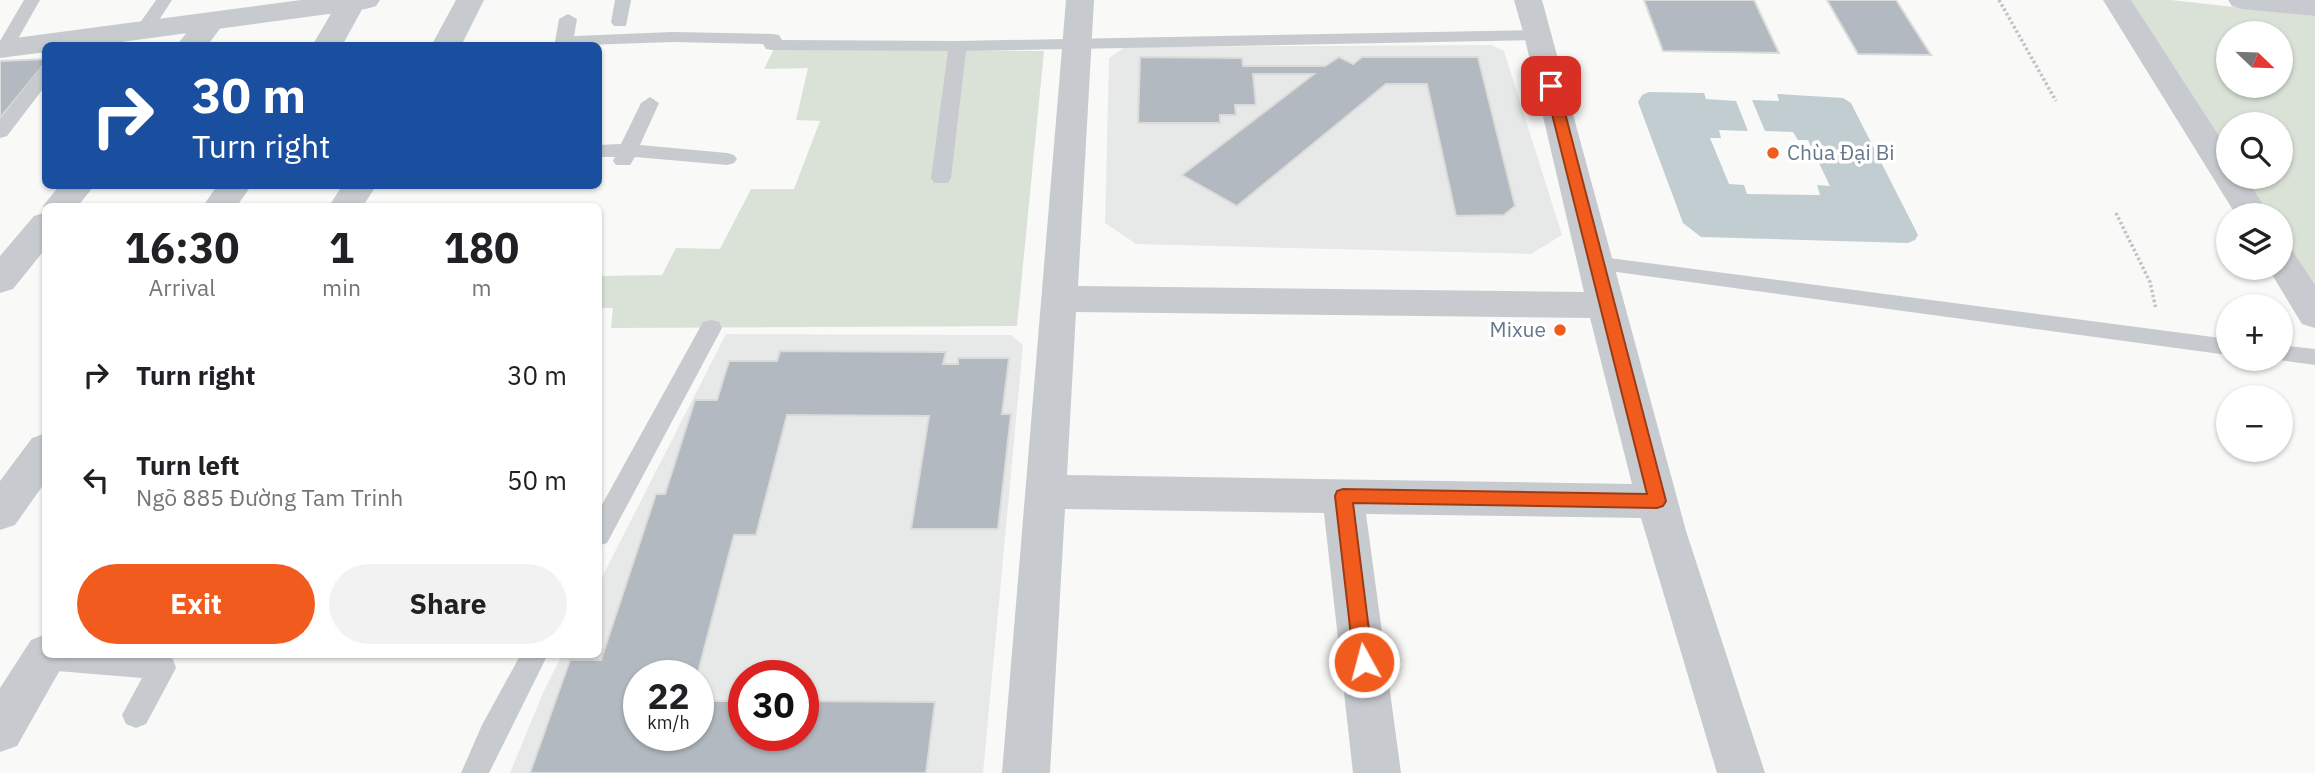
<!DOCTYPE html>
<html lang="en">
<head>
<meta charset="utf-8">
<style>
	:root { --surface:#fff; --page:#f2f2f2; --text:#202124; --muted:#757577; --accent:#f25b1e }
	body { margin:0; font-family:"IBM Plex Sans",sans-serif; background:var(--page); color:var(--text); height:100vh; display:flex; flex-direction:column; font-size:26px; white-space:nowrap }
	* { box-sizing:border-box; margin:0 }
	p { font-size:23px; color:var(--muted) }
	.icon { flex:none; width:38px; height:38px; fill:none; stroke:currentColor; stroke-width:2; stroke-linecap:round; stroke-linejoin:round }
	.map { position:relative; flex:1; overflow:hidden }
	.side { position:absolute; left:42px; top:203px; width:560px; height:455px; display:flex; flex-direction:column; background:var(--surface); border-radius:10px; box-shadow:0 2px 5px #0004 }
	.side>* { flex:none }
	.hud { position:absolute; left:42px; top:42px; width:560px; height:147px; border-radius:10px; box-shadow:0 2px 5px #0004; background:#1a4fa0; color:#fff; overflow:hidden }
	.needle { width:46px; rotate:113deg }
	.buttons { position:absolute; left:2216px; top:21px; display:grid; gap:14px }
	.buttons a { display:grid; place-items:center; width:77px; height:77px; border-radius:50%; background:var(--surface); box-shadow:0 2px 5px #0004; font-size:35px }
	.speed { position:absolute; left:623px; top:660px; display:flex; gap:14px; font-size:35px; font-weight:700; text-align:center }
	.speed>* { display:grid; place-content:center; width:91px; height:91px; border-radius:50%; background:var(--surface); box-shadow:0 2px 5px #0004; line-height:1 }
	.speed small { font-size:18px; font-weight:400 }
	.speed .limit { border:10px solid #d22; background:#fff; color:#111 }
	.pin { position:absolute; display:grid; place-items:center; width:60px; height:60px; color:#fff; margin:-30px; border-radius:14px; box-shadow:0 4px 10px #0006 }
	.me { position:absolute; width:77px; margin:-38px; rotate:353deg; stroke-linejoin:round; filter:drop-shadow(0 0 5px #0008) }
	.turn { display:flex; align-items:center; gap:24px; height:147px; padding:0 35px; font-size:32px }
	.turn .icon { width:91px; height:91px; stroke-width:2.5 }
	.turn b { display:block; font-size:49px; line-height:60px }
	.eta { display:flex; justify-content:space-evenly; align-items:center; height:119px; text-align:center }
	.eta b { font-size:42px; font-weight:700; line-height:49px }
	.button { display:flex; gap:14px; margin-top:auto; padding:14px 35px }
	.button a { flex:1; height:80px; border-radius:42px; background:var(--accent); color:#fff; font-size:28px; font-weight:700; line-height:80px; text-align:center }
	.button a+a { background:var(--page); color:var(--text) }
	ul { padding:0; list-style:none }
	li { display:flex; align-items:center; gap:21px; height:105px; padding:0 35px }
	li div { flex:1 }
	li b { display:block; font-size:26px }
	li em { font-style:normal }
	.map>svg:first-child { display:block }
	.built { fill:#e7e8e8; fill-rule:evenodd }
	.green { fill:#dae2d7; fill-rule:evenodd }
	.water { fill:#c2cdd2 }
	.building { fill:#b2b9c0; stroke:#dbdbd9; stroke-width:2 }
	.lines { fill:none; stroke-linecap:round; stroke-linejoin:round }
	.path { stroke:#c0c3c5; stroke-width:3.5; stroke-dasharray:2.5 2.5; stroke-linecap:butt }
	.service { fill:#c7cbcf; fill-rule:evenodd }
	.minor { fill:#c7cbcf; fill-rule:evenodd }
	.tertiary { fill:#c7cbcf; fill-rule:evenodd }
	.route { fill:#f25b1e; stroke:#9d3b14; stroke-width:2 }
	.poi-dot { fill:#f25b1e; stroke:#fff; stroke-width:2.5 }
	.labels { text-anchor:middle; stroke-width:7; stroke-linejoin:round; paint-order:stroke }
	.poi-label { font-size:21px; fill:#66788a; stroke:#fff; text-anchor:start }
</style>
</head>
<body>
<div class="map">
<svg width="2315" height="773" viewBox="0 0 2315 773">
	<rect width="100%" height="100%" fill="#f9f9f7"/>
	<path class="built" d="M1491,45L1504,51L1562,235L1531,254L1136,244L1105,223L1109,58L1125,47Z
		M726,334L1011,335L1023,345L983,773H510L543,693L562,655L598,654L599,583ZM639,676H698V735H639ZM744,676H803V735H744Z"/>
	<path class="green" d="M2131,0H2171L2315,16V293L2280,237V215H2266L2242,177H2280V124H2228V154ZM2228,33H2280V86H2228Z
		M774,49L1044,51L1017,326L611,328L613,308H599V276L662,275L676,248L720,249L751,189H794L820,121L796,120L808,68L764,69Z"/>
	<path class="water" d="M1649,92L1704,93L1706,99L1736,101L1748,131L1719,130L1721,138H1710L1729,184L1744,185L1747,194L1820,195L1817,185L1830,186L1808,140H1798L1793,132L1765,131L1752,100L1779,101L1777,94L1843,98L1851,103L1918,235L1915,240L1908,243L1701,237L1683,223L1638,102L1642,95Z"/>
	<path class="building" d="M1644,0H1754L1779,53L1663,51Z
		M1827,0H1896L1931,55L1858,54Z
		M1140,57L1242,58L1243,66H1325L1339,57L1353,64L1362,57H1478L1515,206L1504,215L1456,216L1427,84H1386L1237,206L1182,175L1314,74H1253L1256,105H1235L1236,115H1220V123H1138Z
		M46,59V62L0,118V61Z
		M780,351L946,352L943,364H958V358H1009L1002,414H1011L998,529H911L929,416L787,415L756,535H734L697,676H639V735H698V701H744V735H803V701L935,702L926,773H530L570,660H601L656,494H665L695,400H717L729,361H777Z"/>
	<g class="lines">
		<path class="path" d="M1999,0L2056,101
			M2116,213L2150,282L2156,309"/>
		<path class="service" d="M24,0H40L10,53H0V41Z
			M156,0H172L150,34H138L135,30Z
			M615,0H631L626,26H614L611,22Z
			M568,14L577,19L574,36L672,32L773,34L779,35L782,40L958,41L1539,30L1548,35L1539,40L966,51L951,178L948,183H934L931,178L948,51L772,50L766,49L763,44L672,42L558,46L555,42L559,19Z
			M46,67V85L7,136L0,138V119L40,68Z
			M650,97L659,103L640,145L727,153L734,155L737,159L734,163L727,165L635,157L630,165H616L613,161L615,157H598V145L621,144L641,103Z
			M1594,256L2228,339V355L1587,268L1584,263L1587,258Z
			M711,320L719,322L722,328L607,543L598,546V512L703,322Z
			M2280,345L2315,349V365L2272,359H2280Z
			M46,646V654L163,656L173,659L176,668L146,724L136,728L126,724L122,715L142,678L45,670L36,667L32,658L36,649Z
			M521,654H548L489,773H461L482,725Z"/>
		<path class="minor" d="M339,0L366,2L342,46H312Z
			M456,0H484L461,46H431Z
			M1066,0H1094L1078,286L1584,292L1524,35L1514,0H1542L1686,531L1765,773H1717L1641,518L1366,514L1401,773H1353L1324,513L1065,509L1050,773H1002ZM1076,312L1590,318L1632,484L1067,475Z
			M2103,0H2131L2228,150V177H2245L2270,215H2236Z
			M2228,0H2315V16L2242,9L2232,6Z
			M210,13L220,16L225,22L207,46H176L200,16Z
			M59,186H94L78,206H46V210L43,206Z
			M217,186H251L237,206H203Z
			M342,186H376L363,206H329Z
			M46,212V248L13,289L0,293V256L34,216Z
			M2280,247L2292,250L2315,285V328L2302,324L2268,268H2280Z
			M46,433V481L15,525L0,530V481L32,438Z
			M46,634V654H69L17,746L0,752V688L31,640Z"/>
		<path class="tertiary" d="M301,0H380L376,6L366,9L92,46H46V52L0,58V40Z"/>
	</g>
	<path class="route" d="M1551,82L1558,86L1666,501L1663,506L1657,508L1353,503L1373,662L1370,668L1364,671L1357,668L1354,662L1335,496L1337,491L1343,489L1647,494L1545,86Z"/>
	<g class="poi-dot">
		<circle cx="1773" cy="153" r="7"/>
		<circle cx="1560" cy="330" r="7"/>
	</g>
	<g class="labels">
		<g class="poi-label">
			<text x="1787" y="160">Chùa Đại Bi</text>
			<text x="1546" y="337" text-anchor="end">Mixue</text>
		</g>
	</g>
</svg>
<div class="buttons">
<a><svg class="needle" viewBox="-14 -14 28 28"><path d="M0-13l5 13h-10z" fill="#e53935"/><path d="M0 13l5-13h-10z" fill="#757577"/></svg></a>
<a><svg class="icon" aria-label="search" viewBox="0 0 24 24"><circle cx="10" cy="10" r="6"/><path d="M15 15l6 6"/></svg></a>
<a><svg class="icon" aria-label="layers" viewBox="0 0 24 24"><path d="M12 4l9 5-9 5-9-5zM3 14l9 5 9-5"/></svg></a>
<a>+</a>
<a>−</a>
</div>
<div class="speed"><div>22<small>km/h</small></div><div class="limit">30</div></div>
<div class="pin" style="left:1551px;top:86px;background:#d93025"><svg class="icon" aria-label="arrive" viewBox="0 0 24 24"><path d="M6 21V4h12l-3 4 3 4H6"/></svg></div>
<svg class="me" style="left:1364px;top:662px" viewBox="-20 -20 40 40"><circle r="17" fill="#f25b1e" stroke="#fff" stroke-width="3"/><path d="M0-11L8 9 0 5-8 9z" fill="#fff"/></svg>
<div class="hud">
<div class="turn"><svg class="icon" aria-label="right" viewBox="0 0 24 24"><path d="M7 20v-9h11M14 6l5 5-5 5"/></svg><div><b>30 m</b>Turn right</div></div>
</div>
<section class="side">
<div class="eta">
<div><b>16:30</b><p>Arrival</p></div>
<div><b>1</b><p>min</p></div>
<div><b>180</b><p>m</p></div>
</div>
<ul>
<li><svg class="icon" aria-label="right" viewBox="0 0 24 24"><path d="M7 20v-9h11M14 6l5 5-5 5"/></svg><div><b>Turn right</b></div><em>30 m</em></li>
<li><svg class="icon" aria-label="left" viewBox="0 0 24 24"><path d="M17 20v-9H6M10 6l-5 5 5 5"/></svg><div><b>Turn left</b><p>Ngõ 885 Đường Tam Trinh</p></div><em>50 m</em></li>
</ul>
<div class="button"><a>Exit</a><a>Share</a></div>
</section>
</div>
</body>
</html>
